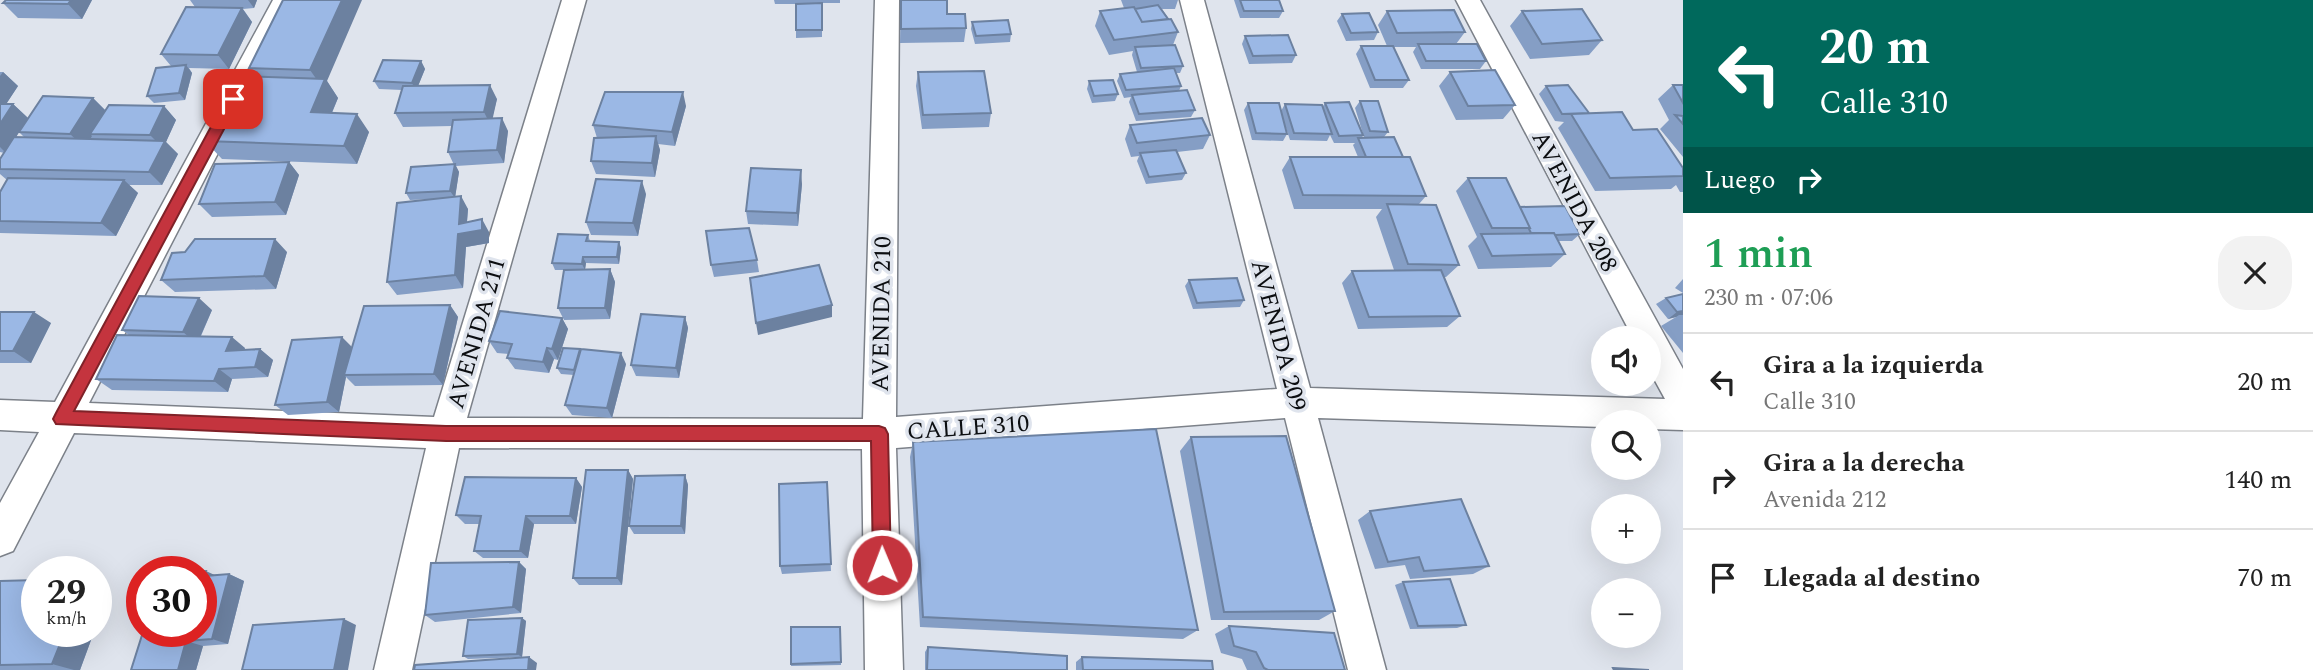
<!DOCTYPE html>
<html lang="es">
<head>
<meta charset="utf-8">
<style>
	:root { --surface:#fff; --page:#f2f2f2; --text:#222; --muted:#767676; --line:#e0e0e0 }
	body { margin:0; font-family:Spectral,serif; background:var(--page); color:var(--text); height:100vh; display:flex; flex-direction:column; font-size:26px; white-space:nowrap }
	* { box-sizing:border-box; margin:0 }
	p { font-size:23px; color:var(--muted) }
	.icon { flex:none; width:38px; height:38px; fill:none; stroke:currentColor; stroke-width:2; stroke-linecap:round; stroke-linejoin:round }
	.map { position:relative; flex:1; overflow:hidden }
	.drawer { display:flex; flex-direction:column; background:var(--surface); width:630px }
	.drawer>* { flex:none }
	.banner { background:#00695c; color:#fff; overflow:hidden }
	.buttons { position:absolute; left:1591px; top:326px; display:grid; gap:14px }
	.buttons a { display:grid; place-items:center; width:70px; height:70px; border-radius:50%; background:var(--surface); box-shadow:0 7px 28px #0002; font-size:35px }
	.speed { position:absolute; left:21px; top:556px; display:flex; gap:14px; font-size:35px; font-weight:700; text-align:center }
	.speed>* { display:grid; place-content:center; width:91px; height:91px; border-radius:50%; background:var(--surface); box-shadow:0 7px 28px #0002; line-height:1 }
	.speed small { font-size:18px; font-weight:400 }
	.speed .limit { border:10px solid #d22; background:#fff; color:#111 }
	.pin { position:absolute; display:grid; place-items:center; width:60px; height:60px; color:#fff; margin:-30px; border-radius:14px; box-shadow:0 4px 10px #0006 }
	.me { position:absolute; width:77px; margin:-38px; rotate:359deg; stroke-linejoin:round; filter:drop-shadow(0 0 5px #0008) }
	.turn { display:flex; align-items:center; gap:24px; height:147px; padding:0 21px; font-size:32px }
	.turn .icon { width:91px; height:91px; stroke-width:2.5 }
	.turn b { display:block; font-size:49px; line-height:60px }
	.then { display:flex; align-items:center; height:66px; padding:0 21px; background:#0003; gap:14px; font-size:26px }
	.round { display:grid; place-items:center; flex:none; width:74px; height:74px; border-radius:28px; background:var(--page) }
	.summary { display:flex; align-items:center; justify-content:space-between; height:119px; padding:0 21px }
	h1 { font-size:42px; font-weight:600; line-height:52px; color:#1e9e55 }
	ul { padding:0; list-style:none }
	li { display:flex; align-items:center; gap:21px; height:98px; padding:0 21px; border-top:2px solid var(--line) }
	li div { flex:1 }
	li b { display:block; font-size:26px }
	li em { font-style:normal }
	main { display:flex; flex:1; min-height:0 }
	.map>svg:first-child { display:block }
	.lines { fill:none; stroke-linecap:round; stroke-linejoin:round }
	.street-casing { stroke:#7c8189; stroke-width:3 }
	.street { fill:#fff; fill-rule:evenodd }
	.wall { fill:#859ec5; fill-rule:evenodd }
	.shaded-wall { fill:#6c81a0 }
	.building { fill:#9bb8e5; stroke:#6c81a0; stroke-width:2 }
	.route { fill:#c4343e; stroke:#7f2228; stroke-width:2 }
	.labels { text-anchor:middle; stroke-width:7; stroke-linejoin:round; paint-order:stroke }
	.street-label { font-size:24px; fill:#0c0e11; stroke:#dfe4ed }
</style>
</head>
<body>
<main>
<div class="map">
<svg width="1683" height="670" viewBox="0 0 1683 670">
	<rect width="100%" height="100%" fill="#dfe4ed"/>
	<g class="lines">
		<g class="street-casing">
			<path id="street" d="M273,0H297L89,403L434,417L562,0H586L467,418L863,419L875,0H899L896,417L1277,389L1180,0H1204L1310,388L1665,399L1648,368V338H1633L1456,0H1480L1683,369V430L1648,429V422H1603V427L1318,418L1386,670H1348L1285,418L896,448L903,670H865L862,449L459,448L412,670H374L426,448L74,433L13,551L0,556V503L39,432L0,430V400L55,402Z"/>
		</g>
		<use href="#street" class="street"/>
	</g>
	<path class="wall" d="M92,0L82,19L18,18L3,3Z
		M190,0H257L254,8L243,9L252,22L229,69L189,68L192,73L185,100L154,103L147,96L171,66L161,54L195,7Z
		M283,0L327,81L338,98L332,113L369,132L357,164L222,159L205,141L255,77L249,68Z
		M774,0H840V3H822V37L796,38V4H775Z
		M901,0L947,14L966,28L964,42L900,43Z
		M1121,0H1178L1175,9H1162L1178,32L1173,45L1183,66L1180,73H1176L1181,86L1179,91L1195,110L1191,117L1136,121L1129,102L1131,97L1124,98L1117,81L1120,74L1137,72L1132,55L1133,51L1109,55L1095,26L1100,11L1124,8Z
		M1234,0H1279L1283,11L1279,18H1240Z
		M1387,11L1465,32L1456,44L1486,61L1480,69H1421L1413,52L1416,47H1394L1409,80L1403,88H1370L1356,54L1361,46H1387L1378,25Z
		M1522,11L1602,40L1589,55L1530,59L1510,26Z
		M1342,14L1378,32L1374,40L1346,41L1337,21Z
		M972,22L1011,34L1010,42L975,44L971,29Z
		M1245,36L1296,55L1292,63L1249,64L1242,44Z
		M421,61L425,69L418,86L497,99L492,118L508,131L504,163L456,166L459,172L455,197L468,209L467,222L489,232V243L466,247L463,288L397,295L387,282L434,199L410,200L406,193L454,165L448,152L452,126L403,127L395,113L402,90L379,89L374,81Z
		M0,72H3L18,86L6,104H13L28,118L93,98L105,110L164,106L176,120L166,142L178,154L162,185H129L138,193L116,236L0,233V192L7,180L0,174V169L4,153L0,152ZM19,132L25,138L16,137Z
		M918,72L991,113L989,127L922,129L916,86Z
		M1450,72L1515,105L1503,119L1456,120L1439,86Z
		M1089,81L1118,94L1115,101L1092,103L1087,89Z
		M1673,85H1683V157L1660,129L1669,120L1658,99Z
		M1546,86L1589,113L1633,130L1683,167V192H1680L1676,185L1671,189L1595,191L1558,128L1564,122L1555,121L1539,94Z
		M1360,101L1388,132L1384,137L1403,157L1426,196L1419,204L1459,265L1446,277H1444L1460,316L1447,327L1358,329L1342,283L1352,271L1394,270L1376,217L1382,209H1294L1282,170L1290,157H1358L1353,145L1355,143H1334L1330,135L1327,141L1290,140L1285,125L1287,134L1283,141L1252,140L1244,110L1248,103L1281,111L1285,104L1323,106L1325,103L1363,135L1362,138L1364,137L1355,108Z
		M686,106L675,146L658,144L660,150L655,177L596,174L591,161L597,138L593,125Z
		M1130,125L1210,135L1203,149L1177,152L1186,173L1182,180L1146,184L1137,161L1139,156L1131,157L1125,139Z
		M289,162L299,175L286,215L212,217L199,204Z
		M1468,178L1520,207L1580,234L1572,241H1558L1565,254L1551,267L1478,269L1468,246L1477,237L1456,191Z
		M802,184L798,226L748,224L746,211Z
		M646,194L638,236L591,235L586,222Z
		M588,235L590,241L619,242L621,248L619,264L586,263L585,269H610L615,282L610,319L564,320L558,308L564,270H555L552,263Z
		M287,252L276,289L175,292L161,280Z
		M757,260L759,272L714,277L711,265Z
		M1683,279V293L1675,288Z
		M1189,280L1244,300L1240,307L1193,309L1185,286Z
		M1683,294V353L1661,326L1676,317L1668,319L1656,304L1666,298Z
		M450,305L458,317L443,385L355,386L346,377L339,412L288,415L275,405L352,347Z
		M212,310L201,336L245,348L244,350L260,349L273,360L268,377L232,379L228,392L112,390L96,379L129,335L122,330Z
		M0,312L51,323L31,363H0Z
		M685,317L688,328L679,378L636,376L631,365Z
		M562,318L568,329L558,360L554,359L549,373L515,369L507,358L509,354L497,353L489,341Z
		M626,364L612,418L572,415L565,405L574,375L561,374L557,368Z
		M1191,437L1335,611L1319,620H1211L1180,451Z
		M913,442L1198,630L1183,639L920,627L910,457Z
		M628,470L633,479L622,585H579L573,578Z
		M685,475L688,485L685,534H634L629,526Z
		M576,478L582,487L576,524H534L528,558H483L474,551L479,524H465L456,515Z
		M827,482L831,571L782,574L780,566Z
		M1370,511L1489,566L1473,574L1410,579L1405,565L1375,569L1358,520Z
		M519,562L526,569L521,613L435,622L425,615Z
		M229,574L244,581L228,644L203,646L196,670H131L215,575Z
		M0,581L94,632L80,670H0Z
		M1403,582L1466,625L1457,628L1410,629L1395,585Z
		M522,618L526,621L522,657L468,659L463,656Z
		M1229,626L1345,670H1247L1242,659L1221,653L1215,634Z
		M840,627L841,665L791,666V664Z
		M928,647L1067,670H925V652Z
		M1082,657L1213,670H1076V662Z"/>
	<path class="shaded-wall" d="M71,0H92L82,19L68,4Z
		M248,0H257L254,8Z
		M342,0H362L327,81L338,98L324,131L311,112L322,87L310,70Z
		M242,8L252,22L229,69L218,55Z
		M421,61L425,69L416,91L412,83Z
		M186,65L192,73L185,100L179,93Z
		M3,72L18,86L1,112L0,111V76Z
		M490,85L497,99L491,126L484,112Z
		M683,92L686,106L675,146L672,132Z
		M93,98L107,112L90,134L92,136L85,148L70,134Z
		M13,104L28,118L6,153L0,147V124Z
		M164,106L176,120L166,142L178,154L162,185L149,172L162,147L150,135Z
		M357,114L369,132L357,164L344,146Z
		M502,118L508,131L504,163L497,150Z
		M656,136L660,150L655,177L652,163Z
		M289,162L299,175L286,215L275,202Z
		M455,164L459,172L455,198L450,191Z
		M801,170L802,184L798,226L797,213Z
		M124,180L138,193L116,236L101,223Z
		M642,181L646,194L638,236L633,223Z
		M461,196L468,209L466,233L482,219L489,232V243L466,247L463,288L455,275Z
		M275,239L287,252L276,289L264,276Z
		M619,242L621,248L619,264L617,257Z
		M583,257L586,263L585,270L582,264Z
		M610,269L615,282L610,319L605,308Z
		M199,298L212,310L197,344L183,332Z
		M450,305L458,317L443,385L434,374Z
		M832,305V317L758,335L756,323Z
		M1683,311V315H1679L1676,317L1668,319L1677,312Z
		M34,312L51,323L31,363L13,351Z
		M685,317L688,328L679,378L676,368Z
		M562,318L568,329L558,360L552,349Z
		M232,337L245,348L239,362L226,351Z
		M342,337L353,348L344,375L346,377L339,412L327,402Z
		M547,348L554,359L549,373L543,362Z
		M260,349L273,360L268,377L255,367Z
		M621,353L626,364L612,418L607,408Z
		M219,369L232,379L228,392L214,381Z
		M628,470L633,479L622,585L617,578Z
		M685,475L688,485L685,534L681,526Z
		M576,478L582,487L576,524L570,516Z
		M526,516L534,524L528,558L520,551Z
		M519,562L526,569L521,613L513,607Z
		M206,571L221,578L204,576Z
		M229,574L244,581L228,644L212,639Z
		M96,584L110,589L96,627Z
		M522,618L526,621L522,657L517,654Z
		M344,619L356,625L348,670H334Z
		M65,632H94L80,670H74L52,664Z
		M186,641L203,646L196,670H178Z
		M529,657L537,663L536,670H528Z"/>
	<path class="building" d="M6,0H71L68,4L3,3Z
		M283,0H342L310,70L249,68Z
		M901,0H947V14H965L966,28L901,29Z
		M1240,0H1279L1283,11H1244Z
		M822,3V30H796V4Z
		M1158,5L1168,19L1142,22L1135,9Z
		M186,7L242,8L218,55L161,54Z
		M1134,7L1142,22L1171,19L1178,32L1114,40L1100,11Z
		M1582,9L1602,40L1542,44L1522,11Z
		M1454,10L1465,32L1397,33L1387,11Z
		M1369,13L1378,32L1351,33L1342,14Z
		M1008,20L1011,34L976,36L972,22Z
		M1288,35L1296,55L1253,56L1245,36Z
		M1418,44H1477L1486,61H1426Z
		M1175,45L1183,66L1141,68L1135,47Z
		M1361,46H1393L1409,80H1375Z
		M383,60L421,61L412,83L374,81Z
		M186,65L179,93L147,96L156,68Z
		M1174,68L1181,86L1126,90L1120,74Z
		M1495,70L1515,105L1468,106L1450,72Z
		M984,71L991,113L923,115L918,72Z
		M242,76L325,79L311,112L357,114L344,146L205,141Z
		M1113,80L1118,94L1094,96L1089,81Z
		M490,85L484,112L395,113L403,86Z
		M1568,85L1589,113L1562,114L1546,86Z
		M1673,85H1683V103Z
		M1187,90L1195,110L1139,114L1132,95Z
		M605,92H683L672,132L593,125Z
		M43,96L93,98L70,134L19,132Z
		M1360,101H1378L1388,132L1370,131Z
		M1349,102L1363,135L1339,136L1325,103Z
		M1248,103H1279L1287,134L1256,133Z
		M0,104H13L0,124Z
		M1285,104L1322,105L1332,134L1294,133Z
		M109,105L164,106L150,135L90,134Z
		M1622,112L1633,130L1657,129L1683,168V176L1610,178L1571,114Z
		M1675,115L1683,116V124Z
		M502,118L497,150L448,152L453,120Z
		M1202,118L1210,135L1137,143L1130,125Z
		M656,136L652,163L591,161L594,138Z
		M14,137L165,141L149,172L0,169V159Z
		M1394,137L1403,157H1366L1358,138Z
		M1176,150L1186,173L1149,177L1140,153Z
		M1290,157H1410L1426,196L1303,195Z
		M289,162L275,202L199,204L215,164Z
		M455,164L450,191L406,193L411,167Z
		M751,168L801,170L797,213L746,211Z
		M8,178L124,180L101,223L0,221V192Z
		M1468,178H1506L1530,228H1492Z
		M596,179L642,181L633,223L586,222Z
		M461,196L459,224L482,219V230L458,234L455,275L387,282L397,203Z
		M1387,204L1436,205L1459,265L1408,264Z
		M1565,206L1580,234L1555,235L1554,233H1531L1529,229L1530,228L1520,207Z
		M749,228L757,260L711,265L706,231Z
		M1554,233L1565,254L1492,256L1481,234Z
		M558,234L588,235L586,241L619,242L617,257H583L582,264L552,263Z
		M195,239H275L264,276L161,280L172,253L185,252Z
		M819,265L832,305L756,323L750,278Z
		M610,269L605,308H558L564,270Z
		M1441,270L1460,316L1369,317L1352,271Z
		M1237,278L1244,300L1197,303L1189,280Z
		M1683,294V311L1677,312L1666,298Z
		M139,296L199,298L183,332L122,330Z
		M450,305L434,374L344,375L364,306Z
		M500,311L562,318L552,349L547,348L543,362L507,358L512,344L489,341Z
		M0,312H34L13,351H0Z
		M641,314L685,317L676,368L631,365Z
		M117,335L232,337L226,351L260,349L255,367L219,369L214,381L96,379Z
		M342,337L327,402L275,405L292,340Z
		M563,348L580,349L574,370L557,368Z
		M581,349L621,353L607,408L565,405Z
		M1156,429L1198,630L923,617L913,442Z
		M1286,436L1335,611L1224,612L1191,437Z
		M586,470H628L617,578H573Z
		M685,475L681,526H629L635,476Z
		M465,477L576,478L570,516H526L520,551H474L481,516L456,515Z
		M827,482L831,564L780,566L779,484Z
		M1461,499L1489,566L1424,571L1419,557L1388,562L1370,511Z
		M519,562L513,607L425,615L431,563Z
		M206,571L204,576L229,574L212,639L186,641L178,670H131L143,632H201V572H180Z
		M1450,579L1466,625L1418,626L1403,582Z
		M37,580V632H65L52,664L0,665V581Z
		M522,618L517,654L463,656L468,620Z
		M344,619L334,670H242L253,625Z
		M1229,626L1334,633L1345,670H1268L1264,668L1256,652L1234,646Z
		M791,627H840L841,662L791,664Z
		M928,647L1067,656V670H927Z
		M529,657L528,670H414L415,665Z
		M1082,657L1212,661L1213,670H1083Z
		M1613,668L1649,670H1614Z"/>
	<path class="route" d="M233,94L240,99L74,411L446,426H879L885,428L888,434L891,565L888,571L882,574L875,571L873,565L871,441H446L56,424L53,419L56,413L226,99Z"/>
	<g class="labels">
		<g class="street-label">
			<text transform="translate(1575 201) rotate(62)" y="8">AVENIDA 208</text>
			<text transform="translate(881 314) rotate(-89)" y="8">AVENIDA 210</text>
			<text transform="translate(476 333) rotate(-74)" y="8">AVENIDA 211</text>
			<text transform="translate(1279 335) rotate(75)" y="8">AVENIDA 209</text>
			<text transform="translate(968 427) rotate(-4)" y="8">CALLE 310</text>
		</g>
	</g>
</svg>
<div class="buttons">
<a><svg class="icon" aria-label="sound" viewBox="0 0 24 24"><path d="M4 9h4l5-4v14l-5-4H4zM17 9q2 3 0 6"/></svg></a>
<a><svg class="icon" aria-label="search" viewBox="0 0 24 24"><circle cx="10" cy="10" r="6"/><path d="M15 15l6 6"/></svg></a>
<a>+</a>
<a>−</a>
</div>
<div class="speed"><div>29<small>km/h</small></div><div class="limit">30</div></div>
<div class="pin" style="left:233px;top:99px;background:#d93025"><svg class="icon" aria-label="arrive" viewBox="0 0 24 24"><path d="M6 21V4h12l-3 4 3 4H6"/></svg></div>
<svg class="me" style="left:882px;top:565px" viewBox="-20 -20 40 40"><circle r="17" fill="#c4343e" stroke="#fff" stroke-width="3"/><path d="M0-11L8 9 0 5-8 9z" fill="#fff"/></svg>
</div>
<section class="drawer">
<div class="banner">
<div class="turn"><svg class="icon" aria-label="left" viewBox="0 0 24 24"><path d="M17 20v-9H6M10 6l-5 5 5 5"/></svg><div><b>20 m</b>Calle 310</div></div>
<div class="then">Luego<svg class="icon" aria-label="right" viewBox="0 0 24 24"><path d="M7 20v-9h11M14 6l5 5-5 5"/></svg></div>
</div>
<div class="summary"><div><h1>1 min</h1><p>230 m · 07:06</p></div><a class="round"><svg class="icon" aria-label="close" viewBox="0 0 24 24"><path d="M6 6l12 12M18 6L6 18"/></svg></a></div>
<ul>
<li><svg class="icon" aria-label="left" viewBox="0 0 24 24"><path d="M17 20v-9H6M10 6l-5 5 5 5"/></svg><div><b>Gira a la izquierda</b><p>Calle 310</p></div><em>20 m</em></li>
<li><svg class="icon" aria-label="right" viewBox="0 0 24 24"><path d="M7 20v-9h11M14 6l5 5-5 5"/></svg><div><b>Gira a la derecha</b><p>Avenida 212</p></div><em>140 m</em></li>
<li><svg class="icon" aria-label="arrive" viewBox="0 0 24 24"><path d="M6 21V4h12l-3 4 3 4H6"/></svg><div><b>Llegada al destino</b></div><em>70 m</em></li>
</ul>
</section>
</main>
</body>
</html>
